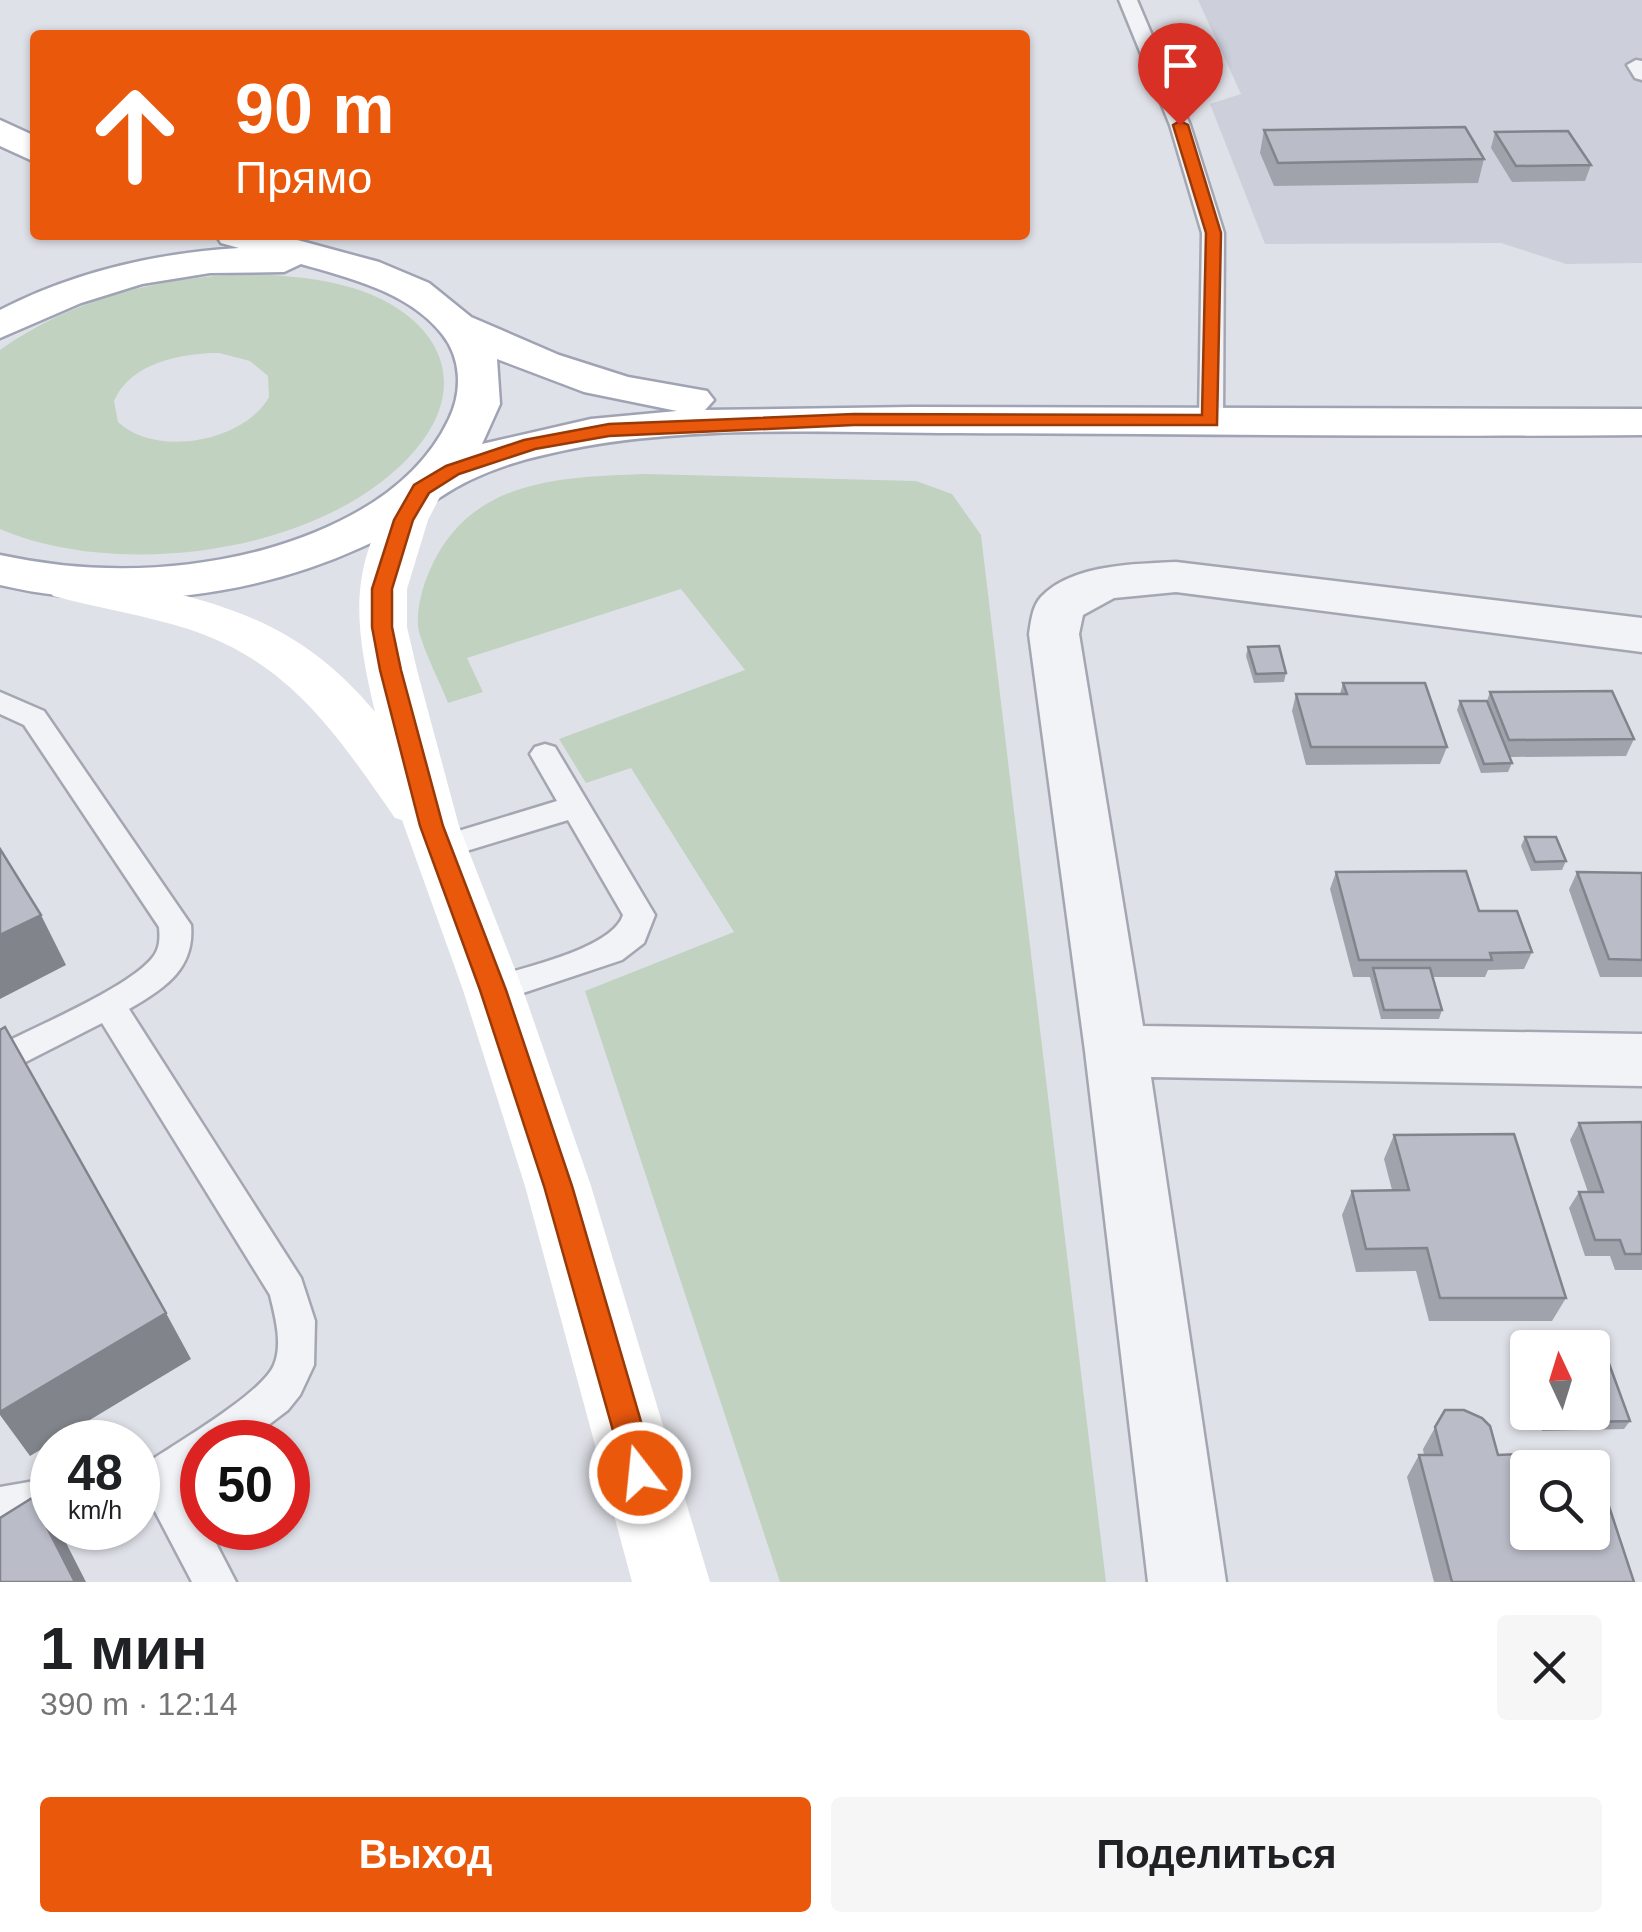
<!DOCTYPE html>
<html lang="ru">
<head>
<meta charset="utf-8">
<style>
	:root { --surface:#fff; --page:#f6f6f6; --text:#202124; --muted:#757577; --accent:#ea580c }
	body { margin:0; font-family:Arial,sans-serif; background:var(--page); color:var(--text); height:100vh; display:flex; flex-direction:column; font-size:38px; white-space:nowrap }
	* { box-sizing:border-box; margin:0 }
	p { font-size:32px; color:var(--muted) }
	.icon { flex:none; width:55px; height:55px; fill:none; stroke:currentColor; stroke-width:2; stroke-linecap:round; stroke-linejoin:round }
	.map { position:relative; height:1582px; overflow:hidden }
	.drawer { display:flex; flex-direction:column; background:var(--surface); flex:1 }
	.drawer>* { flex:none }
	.banner { position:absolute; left:30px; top:30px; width:1000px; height:210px; border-radius:10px; box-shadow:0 2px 8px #0004; background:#ea580c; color:#fff; overflow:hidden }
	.needle { width:65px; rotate:356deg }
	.controls { position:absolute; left:1510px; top:1330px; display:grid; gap:20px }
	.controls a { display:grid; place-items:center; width:100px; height:100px; border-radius:10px; background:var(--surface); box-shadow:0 2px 8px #0004; font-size:50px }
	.speed { position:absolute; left:30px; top:1420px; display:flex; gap:20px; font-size:50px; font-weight:700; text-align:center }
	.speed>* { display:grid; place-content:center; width:130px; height:130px; border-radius:50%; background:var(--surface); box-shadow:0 2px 8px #0004; line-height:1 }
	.speed small { font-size:25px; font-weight:400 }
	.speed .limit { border:15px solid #d22; background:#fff; color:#111 }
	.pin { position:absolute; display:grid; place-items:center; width:85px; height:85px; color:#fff; margin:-102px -42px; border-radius:50% 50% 50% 0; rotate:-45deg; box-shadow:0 0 10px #0007 }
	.pin .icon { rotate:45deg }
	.me { position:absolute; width:110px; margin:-55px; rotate:344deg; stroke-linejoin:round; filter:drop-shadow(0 0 8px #0008) }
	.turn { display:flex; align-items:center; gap:35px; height:210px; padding:0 40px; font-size:45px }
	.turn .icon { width:130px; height:130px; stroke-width:2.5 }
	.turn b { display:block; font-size:70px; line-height:85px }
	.round { display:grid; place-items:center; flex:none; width:105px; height:105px; border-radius:10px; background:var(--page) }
	.overview { display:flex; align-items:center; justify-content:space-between; height:170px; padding:0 40px }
	h1 { font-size:60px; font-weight:700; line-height:75px }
	.cta { display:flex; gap:20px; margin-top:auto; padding:20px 40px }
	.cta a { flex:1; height:115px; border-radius:10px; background:var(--accent); color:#fff; font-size:40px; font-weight:700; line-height:115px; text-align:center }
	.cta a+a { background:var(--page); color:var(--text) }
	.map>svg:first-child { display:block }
	.built { fill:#cdd0da }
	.green { fill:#c2d2c1; fill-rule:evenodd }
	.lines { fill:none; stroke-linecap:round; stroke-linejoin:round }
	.service-casing { stroke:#a4a7b2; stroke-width:5 }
	.minor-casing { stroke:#a4a7b2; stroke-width:5 }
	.primary-casing { stroke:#9fa3b4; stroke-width:5 }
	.service { fill:#f2f3f7; fill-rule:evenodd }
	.minor { fill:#f2f3f7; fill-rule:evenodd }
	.secondary { fill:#fff; fill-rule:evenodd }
	.primary { fill:#fff; fill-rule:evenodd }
	.wall { fill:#a0a2ac }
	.shaded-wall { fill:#82848c }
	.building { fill:#babcc8; stroke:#82848c; stroke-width:2.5 }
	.route { fill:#ea580c; stroke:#983908; stroke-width:2.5 }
</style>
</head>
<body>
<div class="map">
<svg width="1642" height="1582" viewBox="0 0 1642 1582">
	<rect width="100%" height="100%" fill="#dfe1e8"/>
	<path class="built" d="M1198,0H1642V263L1566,264L1501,243L1265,244L1210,104L1241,94Z"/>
	<path class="green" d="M248,274C284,275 319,278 353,288C431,312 476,376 417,448C330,553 121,581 0,529V350C73,298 160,277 248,274ZM219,353L250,361L268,376L269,397C244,442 156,458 118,422L114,401C130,363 181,353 219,353Z
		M646,474L916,481L952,494L981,535L1106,1582H780L585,991L734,932L631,768L586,783L559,739L745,670L681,589L467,658L483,692L448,703C439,680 426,656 419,632C415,614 422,588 429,572C468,479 559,477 646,474Z"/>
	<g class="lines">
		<g class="service-casing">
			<path id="service" d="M1119,0H1137L1190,125L1224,233L1223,421L1211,428L1199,421L1202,233L1170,125Z
				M1636,60L1642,61V80L1635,78L1627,65Z
				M0,692L44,711L191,925C195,969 164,989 129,1009L301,1278L315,1321L314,1365L300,1395L288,1410L246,1442H202V1473L185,1485L202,1517V1528H208L236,1582H192L138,1479L144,1465C173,1445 262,1394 274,1365C283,1344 275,1316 270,1295L102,1023L0,1075V1045C37,1026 130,987 153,957C160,948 160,938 159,927L24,725L0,714Z
				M545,744L555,747L655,915L644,943L622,960L493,1003L481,999L476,990L481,981C516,969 612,950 623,915L568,820L440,859L429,856L425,848L429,840L557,801L530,754L535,747Z
				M52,1478V1519L0,1529V1487Z"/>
		</g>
		<g class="minor-casing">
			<path id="minor" d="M1176,562L1642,618V652L1176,592L1114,598L1083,615L1079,634L1143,1026L1642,1034V1086L1151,1077L1226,1582H1148L1085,1051L1029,634C1031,622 1032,607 1041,597C1072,564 1135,564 1176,562Z"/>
		</g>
		<g class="primary-casing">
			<path id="primary" d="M0,120L35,136V162L0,146Z
				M216,235H279L379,262L429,283L471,317L559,355L628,377L707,391L714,400L705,410L912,407L1642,409V435C1415,437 1187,434 960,433C830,433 674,423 548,454C511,462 471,476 439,498C414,514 390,535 362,547C250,598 119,613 0,585V555C87,574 176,573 263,550C337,529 415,491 449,419C462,392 462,359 442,334C409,292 349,278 301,264L284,272L210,273L142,284L81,303L0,338V310C74,272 156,253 239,248L221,243ZM497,359L584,392L677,411L591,419L482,444L500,404Z"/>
		</g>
		<use href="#service" class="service"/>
		<use href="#minor" class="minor"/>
		<path class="secondary" d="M421,475L437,479L444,489L428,520L407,589V627L417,670L459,826L523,990L591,1186L710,1582H632L525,1186L463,990L402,820L395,818C337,735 290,662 188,629C144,615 98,608 53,596L46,585L53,574L70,569C196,599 287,606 375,712C353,618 347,563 405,479Z"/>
		<use href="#primary" class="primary"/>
	</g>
	<path class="wall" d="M1264,130L1484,159L1478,183L1274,186L1260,153Z
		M1495,132L1591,165L1585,181L1512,182L1491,148Z
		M1248,647L1286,673L1284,682L1254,683L1246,656Z
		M1343,683L1447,747L1440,764L1306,765L1292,711L1296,694H1340Z
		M1490,692L1634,739L1626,756L1510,757L1512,763L1508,772L1481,773L1457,710L1460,701H1487Z
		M1525,837L1566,861L1562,870L1531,871L1521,846Z
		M1336,872L1479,911L1532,952L1524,969L1488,970L1485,977H1432L1442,1010L1439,1019H1381L1370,977H1353L1330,889Z
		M1577,872L1642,873V977H1600L1569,890Z
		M1642,1122V1270H1615L1610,1256H1585L1569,1208L1579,1192H1588L1570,1140L1579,1123Z
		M1394,1135L1566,1298L1552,1321H1429L1416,1271L1356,1272L1342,1215L1352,1191L1392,1190L1384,1159Z
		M1528,1360V1385L1522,1368Z
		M1445,1410L1498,1455L1548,1468L1634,1582H1434L1407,1477L1419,1455H1424L1423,1449Z
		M1536,1412H1592L1630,1421L1624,1429L1542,1431Z"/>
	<path class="shaded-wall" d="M41,915L66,965L0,999V935Z
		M166,1313L191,1359L30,1456L0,1415V1412Z
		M32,1498L52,1524V1528H55L64,1539L86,1582H75Z"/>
	<path class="building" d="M1465,127L1484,159L1278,163L1264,130Z
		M1568,131L1591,165L1516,166L1495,132Z
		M1279,646L1286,673L1256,674L1248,647Z
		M1343,683H1425L1447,747H1311L1296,694H1347Z
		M1612,691L1634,739L1509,740L1490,692Z
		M1460,701H1487L1512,763L1484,764Z
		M1525,837H1556L1566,861L1535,862Z
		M0,849L41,915L0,935Z
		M1466,871L1479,911H1517L1532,952L1490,953L1492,960H1359L1336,872Z
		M1577,872L1642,873V960L1609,959Z
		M1373,968H1430L1442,1010H1384Z
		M5,1027L166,1313L0,1412V1030Z
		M1642,1122V1254H1625L1620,1240H1595L1579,1192H1603L1579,1123Z
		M1514,1134L1566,1298H1440L1427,1248L1366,1249L1352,1191L1409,1190L1394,1135Z
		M1592,1358H1607L1630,1421L1547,1423L1544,1412H1592Z
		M1445,1410H1464L1482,1418L1490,1426L1498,1455L1544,1453L1548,1468H1528V1532H1592V1468H1552L1596,1467L1634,1582H1452L1419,1455H1442L1435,1427Z
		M32,1498L75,1582H0V1518Z"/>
	<path class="route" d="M1180,121L1188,125L1221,233L1217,425H854L609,436L535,449L459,474L429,493L413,520L392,589V627L401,670L443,826L506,990L572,1186L656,1473L651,1484L640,1488L630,1484L625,1473L544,1186L480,990L420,826L380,670L372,627V589L394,520L414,485L446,466L524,440L609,424L854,414L1202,415L1206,233L1173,125Z"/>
</svg>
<div class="controls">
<a><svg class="needle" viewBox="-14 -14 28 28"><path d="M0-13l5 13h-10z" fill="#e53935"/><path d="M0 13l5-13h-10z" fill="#757577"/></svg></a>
<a><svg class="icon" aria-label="search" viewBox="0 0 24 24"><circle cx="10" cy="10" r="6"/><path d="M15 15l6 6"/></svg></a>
</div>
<div class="speed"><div>48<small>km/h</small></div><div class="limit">50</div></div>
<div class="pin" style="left:1180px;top:125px;background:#d93025"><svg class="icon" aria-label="arrive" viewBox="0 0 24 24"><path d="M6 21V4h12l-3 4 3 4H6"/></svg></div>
<svg class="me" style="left:640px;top:1473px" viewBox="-20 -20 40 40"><circle r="17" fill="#ea580c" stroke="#fff" stroke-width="3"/><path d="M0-11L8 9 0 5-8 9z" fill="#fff"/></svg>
<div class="banner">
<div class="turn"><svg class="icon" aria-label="ahead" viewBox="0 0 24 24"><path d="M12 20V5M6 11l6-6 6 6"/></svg><div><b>90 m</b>Прямо</div></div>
</div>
</div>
<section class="drawer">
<div class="overview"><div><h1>1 мин</h1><p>390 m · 12:14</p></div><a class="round"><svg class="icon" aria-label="close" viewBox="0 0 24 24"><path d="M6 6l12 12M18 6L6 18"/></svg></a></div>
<div class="cta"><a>Выход</a><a>Поделиться</a></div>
</section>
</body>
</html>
